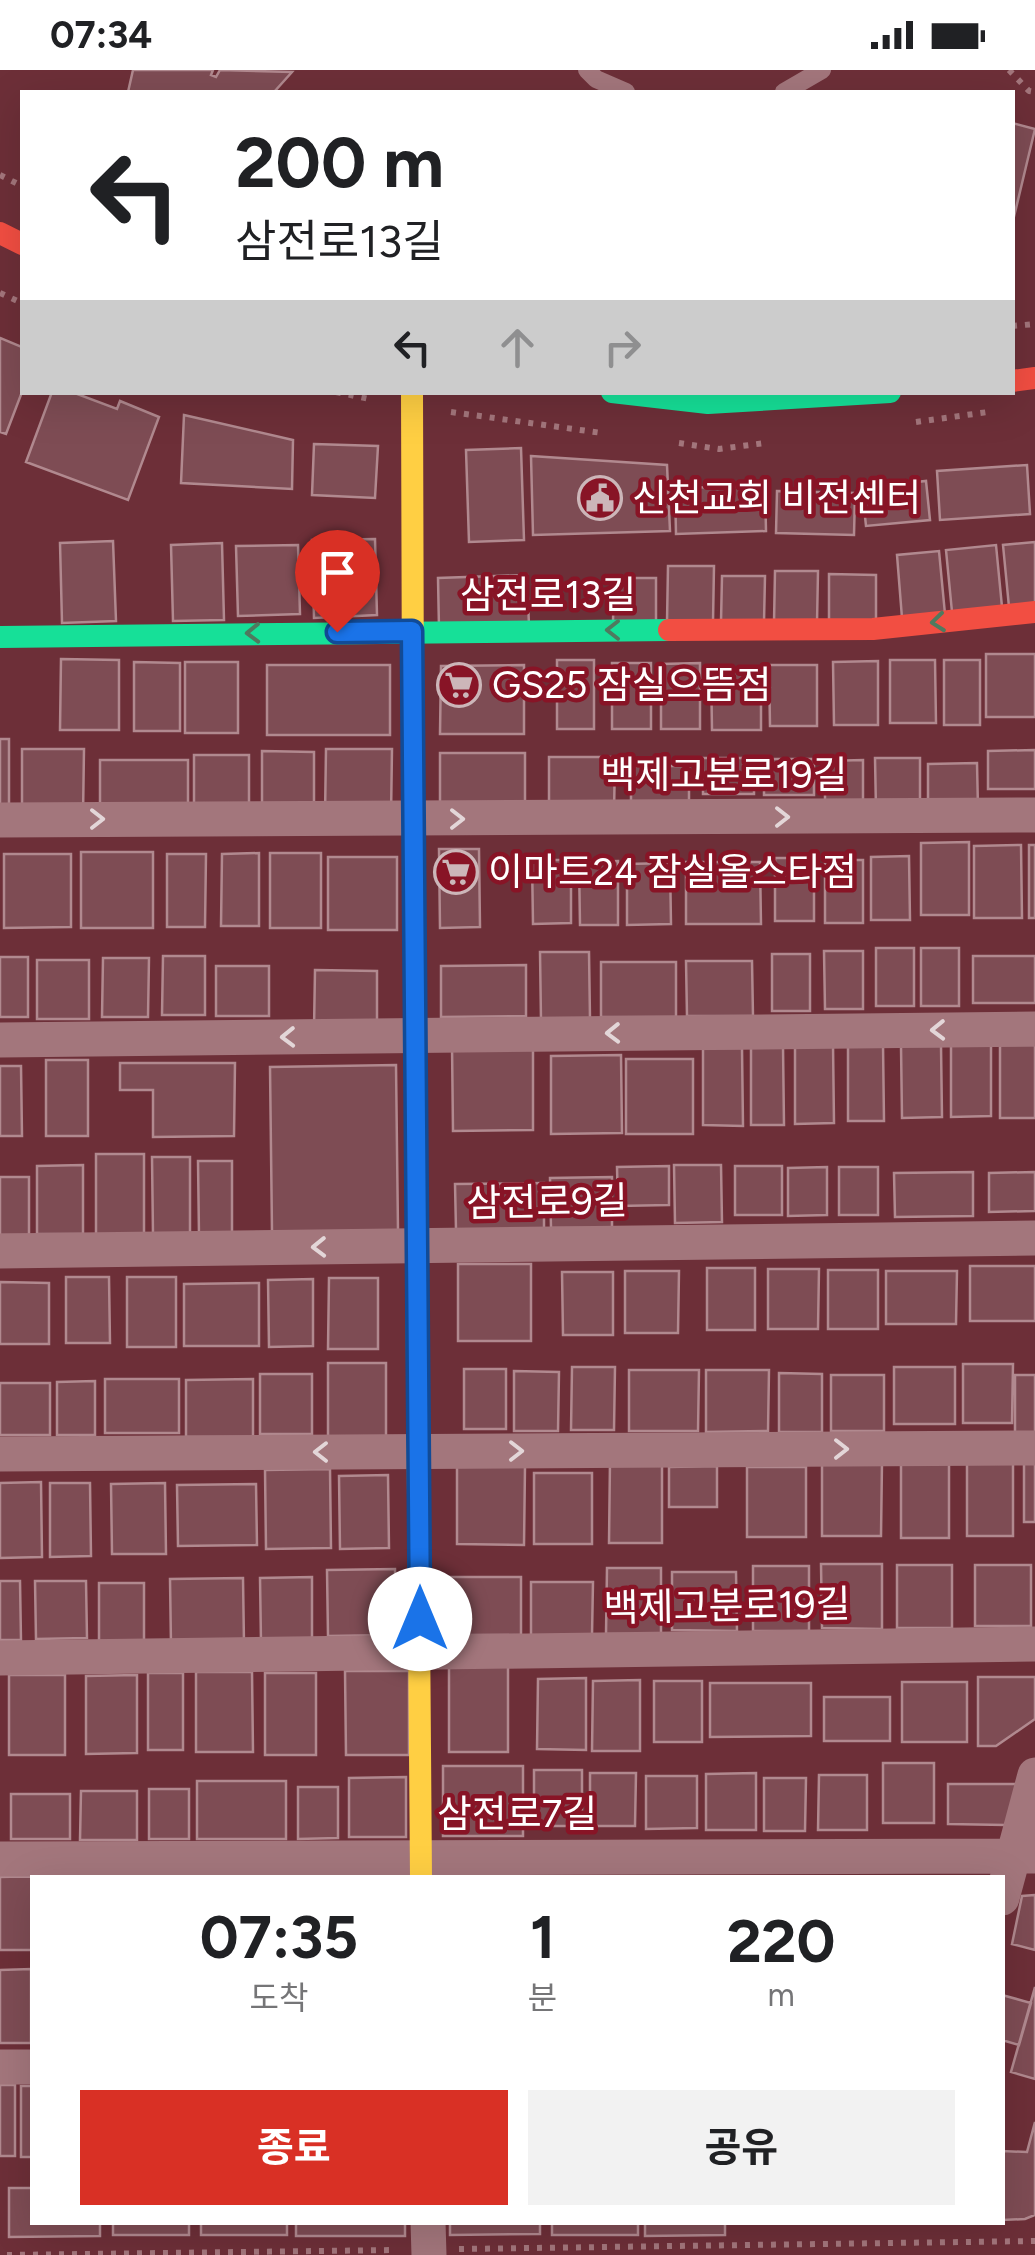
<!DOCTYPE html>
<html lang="ko">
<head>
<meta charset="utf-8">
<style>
	:root { --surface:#fff; --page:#f2f2f2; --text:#202124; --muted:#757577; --accent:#d93025 }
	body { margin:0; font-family:Figtree,"Noto Sans KR",sans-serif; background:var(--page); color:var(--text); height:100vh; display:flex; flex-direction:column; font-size:38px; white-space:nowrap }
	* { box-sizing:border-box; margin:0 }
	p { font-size:32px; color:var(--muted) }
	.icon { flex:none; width:55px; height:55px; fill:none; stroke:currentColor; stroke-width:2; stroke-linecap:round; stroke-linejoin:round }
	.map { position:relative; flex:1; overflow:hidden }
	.details { position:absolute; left:30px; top:1805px; width:975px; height:350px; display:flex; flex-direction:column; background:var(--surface); border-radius:0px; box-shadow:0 10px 40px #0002 }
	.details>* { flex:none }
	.hud { position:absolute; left:20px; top:20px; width:995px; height:305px; border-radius:0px; box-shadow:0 10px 40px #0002; background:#fff; color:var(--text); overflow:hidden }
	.pin { position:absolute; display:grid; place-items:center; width:85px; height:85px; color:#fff; margin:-102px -42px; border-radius:50% 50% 50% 0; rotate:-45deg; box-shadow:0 0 10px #0007 }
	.pin .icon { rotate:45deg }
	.me { position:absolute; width:110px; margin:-55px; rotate:0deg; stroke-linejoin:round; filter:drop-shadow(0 0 8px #0008) }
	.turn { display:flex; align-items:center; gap:35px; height:210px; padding:0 50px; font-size:45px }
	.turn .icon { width:130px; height:130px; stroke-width:2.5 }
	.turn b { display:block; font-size:70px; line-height:85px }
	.lanes { display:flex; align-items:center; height:95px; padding:0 50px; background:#0003; justify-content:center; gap:50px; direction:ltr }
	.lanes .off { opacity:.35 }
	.eta { display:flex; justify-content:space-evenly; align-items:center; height:170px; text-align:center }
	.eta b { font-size:60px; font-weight:700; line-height:70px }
	.primary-button { display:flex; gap:20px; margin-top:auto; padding:20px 50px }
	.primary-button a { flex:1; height:115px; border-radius:0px; background:var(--accent); color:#fff; font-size:40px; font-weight:700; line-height:115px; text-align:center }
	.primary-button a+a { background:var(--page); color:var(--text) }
	.status { display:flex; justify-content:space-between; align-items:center; height:70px; padding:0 50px; background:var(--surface); direction:ltr }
	.status svg { height:28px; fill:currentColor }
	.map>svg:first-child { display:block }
	.building { fill:#7e4c54; stroke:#b1898f; stroke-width:2.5 }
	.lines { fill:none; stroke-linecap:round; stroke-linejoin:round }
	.path { stroke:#a3767c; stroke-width:6; stroke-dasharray:5 8; stroke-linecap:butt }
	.lane { stroke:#a3767c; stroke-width:18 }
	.street { stroke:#a3767c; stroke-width:35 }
	.fast { stroke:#16e098; stroke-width:22 }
	.slow { stroke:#ffcf43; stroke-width:22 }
	.jam { stroke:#f24e42; stroke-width:22 }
	.oneway { stroke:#4f7a5f }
	.oneway2 { stroke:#e3d6d8 }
	.route-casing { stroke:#114b97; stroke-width:25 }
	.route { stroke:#1a73e8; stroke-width:18 }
	.labels { text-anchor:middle; stroke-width:9; stroke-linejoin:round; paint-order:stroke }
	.poi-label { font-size:38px; fill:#fff; stroke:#881426; text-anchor:start }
	.street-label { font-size:38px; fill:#fff; stroke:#881426 }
</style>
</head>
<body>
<div class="status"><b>07:34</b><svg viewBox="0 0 49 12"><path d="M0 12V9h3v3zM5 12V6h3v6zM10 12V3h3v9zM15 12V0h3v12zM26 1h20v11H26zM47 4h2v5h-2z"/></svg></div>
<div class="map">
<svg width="1035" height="2185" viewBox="0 0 1035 2185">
	<rect width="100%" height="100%" fill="#6d2f38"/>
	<path class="building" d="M133,0H213L211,5L216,7L220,0L292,2L274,22H128Z
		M1012,53L1035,59L1012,155Z
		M0,268L22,277V322L6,364L0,362Z
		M52,322H72L117,339L120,331L159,347L128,430L26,392Z
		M184,345L293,370L292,419L181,413Z
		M314,374L378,376L375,428L312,425Z
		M521,378L524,470L469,472L466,380Z
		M531,386L667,395L670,461L533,465Z
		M1027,395L1030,444L940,450L937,401Z
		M926,411L930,450L866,456L862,418Z
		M765,416L766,461L676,464L675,418Z
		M777,421L855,423L854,465L776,463Z
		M375,469L377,545L314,548L312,470Z
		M113,471L116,551L62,553L60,473Z
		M1035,472V535L1009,537L1003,475Z
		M222,473L224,550L173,551L171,475Z
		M298,475L300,544L238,546L236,476Z
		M996,475L1002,537L952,542L946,480Z
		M939,481L945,544L902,548L897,485Z
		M668,496H714L713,552H667Z
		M775,501H818L817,553H774Z
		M829,504L876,505V553L829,552Z
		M527,505L529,556L439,559L438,508Z
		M722,506H765L764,552H721Z
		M614,508H656V552H613Z
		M986,584H1035V647H986Z
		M61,589L119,590V660H60Z
		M557,590H594V659H557Z
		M890,590H935L936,653H890Z
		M944,590H980V655H944Z
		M878,591V655H834L833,592Z
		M134,592L180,593V661H134Z
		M185,592H238V663H185Z
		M612,593H651V659H612Z
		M700,593V659H661V594Z
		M267,595H390V665H267Z
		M524,595V664H440L441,596Z
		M769,595H817V656H770Z
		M711,600H761V660H712Z
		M0,669H9V740H0Z
		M22,679H84L83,746H22Z
		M326,679H392L391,746H325Z
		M1035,680V719H988V681Z
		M262,681L314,682V743H262Z
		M440,683H525V746H440Z
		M194,685H249V747H194Z
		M549,687H615L614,743L549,744Z
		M703,688H754V724H703Z
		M875,688H920V739L876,740Z
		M764,689H814V725H764Z
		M100,690H188V747H100Z
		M863,690V740H825V691Z
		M977,693L978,739L928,740V694Z
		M631,696H689V743L631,744Z
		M969,772V845H921V773Z
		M1021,775L1022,848H974V776Z
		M1029,775H1035V848H1029Z
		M439,779H479L480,857L440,858Z
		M81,782H153V858H81Z
		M259,783V856H221L222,784Z
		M270,783H321V858H270Z
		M4,784H71V857L4,858Z
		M167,784H206L205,857H167Z
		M909,786L910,850H871V787Z
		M328,787H397V860H328Z
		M775,788H814V851H775Z
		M532,790H571V853L533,854Z
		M825,790H863V853H825Z
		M618,791V855H580L579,792Z
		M686,792H760L761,854H686Z
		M670,793L671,854L627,855V794Z
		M876,878H914V936H876Z
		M921,878H959V936H921Z
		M824,881H863V939H825Z
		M540,882H589L590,949L541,950Z
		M772,884H810V941H772Z
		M163,886H205V945H162Z
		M973,886H1035V933H973Z
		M0,887H28V947H0Z
		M103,888H149L148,947H102Z
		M37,890H89V949H37Z
		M686,891H752L753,946H687Z
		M601,892H676V947H601Z
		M526,895V946L441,947V896Z
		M216,896H269V946H216Z
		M315,900L377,901V959H314Z
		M951,973H991V1046L951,1047Z
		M533,974V1060L453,1061L452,975Z
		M833,974L834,1053L795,1054V975Z
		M848,974H883L884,1051H848Z
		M1000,975H1035V1048H1000Z
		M751,976H783L784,1055H751Z
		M901,976H941L942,1047L902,1048Z
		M703,978H742L743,1056L703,1055Z
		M621,985L622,1063L551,1064V986Z
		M626,989H693V1064H626Z
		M46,990H88V1066H46Z
		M120,993H235L234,1066L153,1067V1020H120Z
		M396,995L398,1161L272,1162L270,997Z
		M0,996H21L22,1066H0Z
		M96,1084H144V1164L96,1165Z
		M152,1087H190V1165H153Z
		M198,1091H232V1166H199Z
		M83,1095V1164H37V1096Z
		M674,1095H721L722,1152L675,1153Z
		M669,1096V1135L618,1136L617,1097Z
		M735,1096H782V1145H735Z
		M827,1097V1145L788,1146V1098Z
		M839,1097H878V1145H839Z
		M973,1102V1146L895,1147L894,1103Z
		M1035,1102V1141L989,1142V1103Z
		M0,1107H29V1165H0Z
		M612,1107V1158H551L550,1108Z
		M544,1113V1159L456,1160L455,1114Z
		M458,1194H531V1271H458Z
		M970,1196H1035V1251H970Z
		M707,1198H755V1260H707Z
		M768,1199H819L818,1259H768Z
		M828,1200H878V1259H828Z
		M625,1201H679L678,1263H625Z
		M886,1201H957L956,1254H886Z
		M562,1202H613V1265H563Z
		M66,1207H109L110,1273H66Z
		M127,1207H176V1277H127Z
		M329,1208H378V1279H328Z
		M313,1209V1276L269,1277L268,1210Z
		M0,1212L49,1213V1274H0Z
		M259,1213V1276H184V1214Z
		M328,1293H386V1368H328Z
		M963,1294H1013L1012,1353H963Z
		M572,1297H615L614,1360H571Z
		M894,1297H955V1354H894Z
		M464,1299H506V1359H464Z
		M629,1300H699L698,1361H629Z
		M706,1300H769L768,1361L706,1362Z
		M514,1301L559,1302L558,1361H514Z
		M779,1303L822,1304V1362H779Z
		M260,1304H312V1364H260Z
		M831,1305H884V1361H831Z
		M1015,1305H1035V1366H1015Z
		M105,1309H179V1363H105Z
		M253,1309V1367H186V1310Z
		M95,1311V1365H57V1312Z
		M0,1313H50V1365H0Z
		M967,1387H1013V1466H967Z
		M1024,1387H1035V1452H1024Z
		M901,1390H949V1468H901Z
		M610,1391H662V1473H609Z
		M822,1392H882L881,1466H822Z
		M457,1396H525L524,1475L457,1474Z
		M717,1396V1437H669V1397Z
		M747,1397H806V1467H747Z
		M330,1399L331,1478L266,1479L265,1400Z
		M534,1403H592V1474H534Z
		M388,1405L389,1478L340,1479L339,1406Z
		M41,1412L42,1487L0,1488V1413Z
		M50,1413H90L91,1486L50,1487Z
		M165,1413L166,1484H112L111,1414Z
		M256,1414L257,1475L178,1476L177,1415Z
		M821,1494H882V1559L822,1558Z
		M897,1495H952V1558H897Z
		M975,1495H1031V1556H975Z
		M753,1496H809V1561H753Z
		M607,1498H661V1564H606Z
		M395,1499L396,1565L328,1566L327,1500Z
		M672,1502H736L737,1561L672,1560Z
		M312,1507V1572H261L260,1508Z
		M446,1507H521V1565H446Z
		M243,1508L244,1574L171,1575L170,1509Z
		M0,1511H20L21,1570H0Z
		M35,1511H86L87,1568L36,1569Z
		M531,1512H593L592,1565L531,1566Z
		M99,1513H144V1571H99Z
		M449,1595L508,1596V1682H449Z
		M345,1601H409V1685H346Z
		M196,1602H252L253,1682H196Z
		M148,1603H183V1680H148Z
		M265,1603H316V1685H265Z
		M9,1605H65V1685H9Z
		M137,1605V1683L86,1684V1606Z
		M978,1607H1035V1649L996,1676H978Z
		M586,1608V1680L537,1679L538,1609Z
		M640,1610V1681H592L593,1611Z
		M654,1611H702V1672H654Z
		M902,1612H967V1672H902Z
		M710,1613H811V1666L710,1667Z
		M824,1627H890V1671H824Z
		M883,1693H934V1753H883Z
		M443,1696H523V1766H443Z
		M534,1700H582V1756H534Z
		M590,1703H636L635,1756H590Z
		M756,1703V1760H706V1704Z
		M819,1705H867V1760H818Z
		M646,1706H697V1758L646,1759Z
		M406,1707V1767H349V1708Z
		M764,1708H806L805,1761H764Z
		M197,1711H286V1769H197Z
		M948,1714H1023L1005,1755L948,1754Z
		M298,1717H338V1768L298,1769Z
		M149,1719H189V1769H149Z
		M81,1721H137V1770H80Z
		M11,1724H70V1769H11Z
		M42,1806L32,1808V1880H0V1807Z
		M1035,1825V1880L1012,1874L1022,1826Z
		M31,1899V1973H0V1900Z
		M1035,1917V2009L1011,2002Z
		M1002,1925L1031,1933L1019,1975L1002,1970Z
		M0,2015H15V2086H0Z
		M21,2016H32V2087H21Z
		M1035,2052V2145L1025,2149L1002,2150V2081L1027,2082Z
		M9,2118H32V2152H100V2166L9,2167Z
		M113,2152H189V2165H113Z
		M201,2152H287V2165H201Z
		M296,2152H405V2166H296Z
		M450,2152H540V2164L450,2165Z
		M552,2152H638V2165H552Z
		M645,2152H725V2165L645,2166Z"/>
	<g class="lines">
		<path class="path" d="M1009,0L1029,21L1035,22
			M0,105L22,116
			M0,223L22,233
			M1012,256L1035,254
			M336,322L374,330
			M451,342L602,363
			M916,352L988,342
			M679,373L719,379L765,373
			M459,2179L1035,2171
			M7,2185L396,2180"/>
		<path class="lane" d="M587,0L596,9L626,22
			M784,22L822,0"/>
		<path class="street" d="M0,750L1035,745
			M0,970L1035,959
			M0,1181L1035,1168
			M0,1384L1035,1378
			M0,1588L1035,1574
			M0,1789L1035,1786
			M1002,1828L1035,1705
			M0,1997H32
			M428,2152L429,2185"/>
		<path class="fast" d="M612,322L708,333L890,322
			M0,567L669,560
			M413,649L417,1296"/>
		<path class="slow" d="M412,322L413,649
			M417,1296L421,1808"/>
		<path class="jam" d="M0,163L22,174
			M1012,311L1035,308
			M669,560L873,559L1035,542"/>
	</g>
	<defs><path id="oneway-chevron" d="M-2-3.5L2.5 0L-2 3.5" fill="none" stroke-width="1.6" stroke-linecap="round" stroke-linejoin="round" transform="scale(2.5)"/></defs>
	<g class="oneway">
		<use href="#oneway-chevron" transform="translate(938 552) rotate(174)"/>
		<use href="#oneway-chevron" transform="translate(613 560) rotate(180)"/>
		<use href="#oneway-chevron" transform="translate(253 563) rotate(179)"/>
	</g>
	<g class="oneway2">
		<use href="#oneway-chevron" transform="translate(782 747)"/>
		<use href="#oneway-chevron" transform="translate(97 749)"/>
		<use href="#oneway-chevron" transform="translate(457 749)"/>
		<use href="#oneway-chevron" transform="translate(938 960) rotate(179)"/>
		<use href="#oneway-chevron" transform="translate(613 963) rotate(179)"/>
		<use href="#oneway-chevron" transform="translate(288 967) rotate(179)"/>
		<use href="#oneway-chevron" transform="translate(319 1177) rotate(179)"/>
		<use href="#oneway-chevron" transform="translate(841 1379)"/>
		<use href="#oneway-chevron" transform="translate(516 1381)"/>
		<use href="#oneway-chevron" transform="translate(321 1382) rotate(180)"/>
	</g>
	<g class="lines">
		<g class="route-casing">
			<path id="route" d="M337,562L412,561L420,1549"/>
		</g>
		<use href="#route" class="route"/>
	</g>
	<defs>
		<g id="civic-ring" transform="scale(2.25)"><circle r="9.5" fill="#881426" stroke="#ccb6b9" stroke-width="1.5"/><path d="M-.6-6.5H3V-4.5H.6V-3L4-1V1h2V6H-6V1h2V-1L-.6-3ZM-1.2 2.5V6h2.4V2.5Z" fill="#ccb6b9"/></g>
		<g id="supermarket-ring" transform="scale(2.25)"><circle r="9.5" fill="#881426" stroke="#ccb6b9" stroke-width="1.5"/><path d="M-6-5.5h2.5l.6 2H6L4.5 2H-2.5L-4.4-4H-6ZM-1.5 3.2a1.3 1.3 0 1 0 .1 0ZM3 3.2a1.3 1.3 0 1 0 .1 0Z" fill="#ccb6b9"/></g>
	</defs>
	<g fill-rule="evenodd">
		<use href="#civic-ring" x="600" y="428"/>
		<use href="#supermarket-ring" x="459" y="615"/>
		<use href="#supermarket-ring" x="456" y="802"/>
	</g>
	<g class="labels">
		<g class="poi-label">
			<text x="632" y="441">신천교회 비전센터</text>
			<text x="492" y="628">GS25 잠실으뜸점</text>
			<text x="488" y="815">이마트24 잠실올스타점</text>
		</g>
		<g class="street-label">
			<text x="548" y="538">삼전로13길</text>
			<text x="724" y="718">백제고분로19길</text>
			<text transform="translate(547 1132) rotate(-1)" y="13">삼전로9길</text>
			<text transform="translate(727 1536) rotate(-1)" y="13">백제고분로19길</text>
			<text x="517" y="1757">삼전로7길</text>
		</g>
	</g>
</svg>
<div class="pin" style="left:337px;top:562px;background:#d93025"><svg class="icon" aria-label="arrive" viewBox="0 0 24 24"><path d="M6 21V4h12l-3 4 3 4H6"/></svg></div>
<svg class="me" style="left:420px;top:1549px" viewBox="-20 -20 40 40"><circle r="19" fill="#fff"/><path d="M0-13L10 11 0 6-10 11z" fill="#1a73e8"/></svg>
<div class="hud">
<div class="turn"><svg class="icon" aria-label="left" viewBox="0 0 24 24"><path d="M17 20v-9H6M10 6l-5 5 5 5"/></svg><div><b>200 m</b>삼전로13길</div></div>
<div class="lanes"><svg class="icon" aria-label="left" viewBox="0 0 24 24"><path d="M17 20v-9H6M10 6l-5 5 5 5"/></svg><svg class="icon off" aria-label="ahead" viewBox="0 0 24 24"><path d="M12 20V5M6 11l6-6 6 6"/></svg><svg class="icon off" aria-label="right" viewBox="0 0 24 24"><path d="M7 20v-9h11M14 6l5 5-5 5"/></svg></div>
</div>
<section class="details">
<div class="eta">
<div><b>07:35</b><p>도착</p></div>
<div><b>1</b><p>분</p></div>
<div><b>220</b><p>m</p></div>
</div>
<div class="primary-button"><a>종료</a><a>공유</a></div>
</section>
</div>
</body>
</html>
